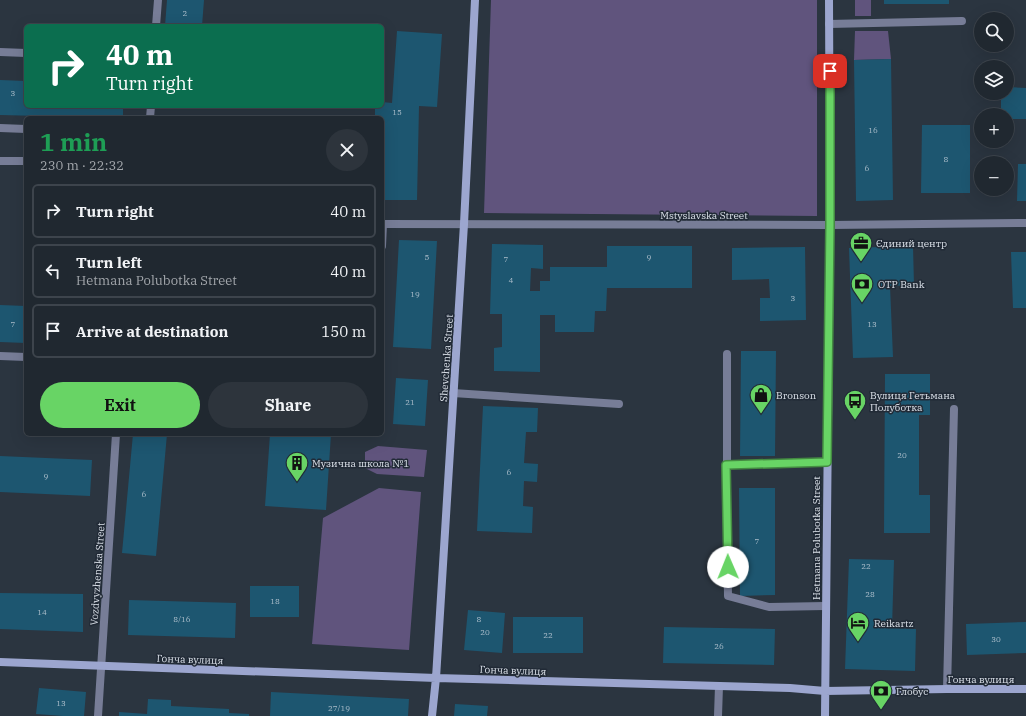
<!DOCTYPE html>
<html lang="en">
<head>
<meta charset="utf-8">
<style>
	:root { --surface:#202830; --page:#2d343c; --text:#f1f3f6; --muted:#a2a6ab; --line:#3d444c; --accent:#68d465 }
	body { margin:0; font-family:"IBM Plex Serif",serif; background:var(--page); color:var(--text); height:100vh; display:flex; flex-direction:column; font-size:15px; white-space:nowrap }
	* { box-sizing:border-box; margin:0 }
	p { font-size:13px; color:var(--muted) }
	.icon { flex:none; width:22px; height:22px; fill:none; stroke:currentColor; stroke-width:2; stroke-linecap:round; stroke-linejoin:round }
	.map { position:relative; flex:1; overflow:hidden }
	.panel { position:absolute; left:24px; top:116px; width:360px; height:320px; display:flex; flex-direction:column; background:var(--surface); border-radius:6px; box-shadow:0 4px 16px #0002,0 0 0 1px var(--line) }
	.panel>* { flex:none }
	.banner { position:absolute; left:24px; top:24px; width:360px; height:84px; border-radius:6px; box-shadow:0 4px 16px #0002,0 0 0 1px var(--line); background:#0b6e4f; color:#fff; overflow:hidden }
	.fabs { position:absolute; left:974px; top:12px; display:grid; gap:8px }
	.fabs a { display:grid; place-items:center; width:40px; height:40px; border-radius:50%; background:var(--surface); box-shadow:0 4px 16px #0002,0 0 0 1px var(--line); font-size:20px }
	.pin { position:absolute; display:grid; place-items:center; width:34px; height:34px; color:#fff; margin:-17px; border-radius:8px; box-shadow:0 2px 6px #0006 }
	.me { position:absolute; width:44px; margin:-22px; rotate:359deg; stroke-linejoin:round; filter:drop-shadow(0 0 3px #0008) }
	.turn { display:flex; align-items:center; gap:14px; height:84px; padding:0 16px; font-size:18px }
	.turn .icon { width:52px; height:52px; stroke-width:2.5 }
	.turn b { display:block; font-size:28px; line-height:34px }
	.round { display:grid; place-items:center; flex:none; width:42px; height:42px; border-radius:21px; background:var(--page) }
	.overview { display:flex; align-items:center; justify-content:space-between; height:68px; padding:0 16px }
	h1 { font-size:24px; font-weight:800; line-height:30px; color:#1e9e55 }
	.cta { display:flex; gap:8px; margin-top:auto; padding:8px 16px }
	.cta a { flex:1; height:46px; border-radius:24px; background:var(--accent); color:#111; font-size:16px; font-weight:800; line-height:46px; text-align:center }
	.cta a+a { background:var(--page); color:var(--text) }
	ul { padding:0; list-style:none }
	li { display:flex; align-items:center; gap:12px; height:54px; margin:0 8px 6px; padding:0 8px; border:2px solid var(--line); border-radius:6px }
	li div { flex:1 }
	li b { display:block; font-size:15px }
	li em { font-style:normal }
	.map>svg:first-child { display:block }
	.green { fill:#60547d }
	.building { fill:#1d5670 }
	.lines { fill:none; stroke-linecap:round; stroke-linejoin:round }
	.lane { stroke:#777d97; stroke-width:8 }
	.street { stroke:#777d97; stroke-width:8 }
	.secondary { stroke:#9ca6cf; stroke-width:8 }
	.route-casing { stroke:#448a42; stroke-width:10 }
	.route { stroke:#68d465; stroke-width:7 }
	.labels { text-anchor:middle; stroke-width:3; stroke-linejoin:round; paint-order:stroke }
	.number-label { font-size:8px; fill:#acbecb }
	.street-label { font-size:10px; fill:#dbe1e9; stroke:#212a36 }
	.poi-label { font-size:10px; fill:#dbe1e9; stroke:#212a36; text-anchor:start }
</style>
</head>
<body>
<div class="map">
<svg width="1026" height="716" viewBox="0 0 1026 716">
	<rect width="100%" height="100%" fill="#2b3540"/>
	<path class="green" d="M491,0H817V216L484,213Z
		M855,0H871V16H855Z
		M855,31H888L891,59L854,60Z
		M378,446L427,450L424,477L377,474L365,468V452Z
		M379,488L421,492L409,650L312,644L323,518Z"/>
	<path class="building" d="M167,0H204L202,26H165Z
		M884,0H949V4H884Z
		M397,31L442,34L437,107L419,106L417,200H382V118H375V106H382V102L392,103Z
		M891,59L893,200L856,201L854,60Z
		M0,80L26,81V106H123V118L0,115Z
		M1007,87L1026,88V119H1007V115H1001V93H1007Z
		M922,125H970V193H921Z
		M1018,164H1026V201H1017Z
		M399,240L437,241L431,349L393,347Z
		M492,244L543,245V269L531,268L530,291H540V281H550V267H607V246H692V288H607L606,311H595L594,332H555V315H540V372L494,371V348L502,347V314H490Z
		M913,246L914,285L890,286L893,357L853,358L849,248Z
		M805,247L806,320L760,321V298H770L769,279L732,280V248Z
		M1011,252H1026V308H1013Z
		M0,305L26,306V343L0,342Z
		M741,351H776L775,456H740Z
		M885,374H930V415H919V495H930V533H884Z
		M396,378L428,380L425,426L393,424Z
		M483,406L538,408L537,432H526L524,463L538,464L537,482L524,481L523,506L533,507L532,533L477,531Z
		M133,434H167L156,556L122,553Z
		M270,434H331L326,510L265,506Z
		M0,456L92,460L90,496L0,492Z
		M739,488H775V595L740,596Z
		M849,559L894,560L892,628L916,629L915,671L845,669Z
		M250,586H299V617H250Z
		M0,593L83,594V632L0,629Z
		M129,600L236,603L235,638L128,635Z
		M468,610L505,613L502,653L464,650Z
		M513,617H583V653H513Z
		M1026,622V653L967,655L966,624Z
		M664,627L775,629L774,665L663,663Z
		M39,688L86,692L84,716H63L36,714Z
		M271,692L409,699L408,716H270Z
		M148,699L171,700V706L229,709V713L249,714V716H119V712L147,714Z
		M455,704L488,706L487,716H454Z"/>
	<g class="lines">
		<path class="lane" d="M829,24L962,21
			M0,161H26
			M382,246L383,224
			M0,356L26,357
			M453,393L619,404
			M727,465V354
			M825,606L769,607L728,596L726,465L827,462
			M947,689L954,409
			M718,716L719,686"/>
		<path class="street" d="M156,26L158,0
			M0,52L26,53
			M150,118L151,106
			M0,128L26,129
			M382,224L830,225L1026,223
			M98,716L116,434"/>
		<path class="secondary" d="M0,662L436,678L790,688L825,691L947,689H1026
			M432,716L436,678L464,224L475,0
			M825,716L830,225L829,0"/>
	</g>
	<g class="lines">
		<g class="route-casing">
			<path id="route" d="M728,567L726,465L827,462L830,225V71"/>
		</g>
		<use href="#route" class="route"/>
	</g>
	<defs>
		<g id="office-pin" transform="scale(1.15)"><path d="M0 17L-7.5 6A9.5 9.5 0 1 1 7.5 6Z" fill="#68d465" stroke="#212a36"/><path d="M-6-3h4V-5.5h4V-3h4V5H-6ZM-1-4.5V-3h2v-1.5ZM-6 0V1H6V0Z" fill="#111"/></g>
		<g id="bank-pin" transform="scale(1.15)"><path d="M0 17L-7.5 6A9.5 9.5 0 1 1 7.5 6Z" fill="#68d465" stroke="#212a36"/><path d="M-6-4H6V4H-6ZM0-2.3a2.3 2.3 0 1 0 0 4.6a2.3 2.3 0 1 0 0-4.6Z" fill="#111"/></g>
		<g id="shop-pin" transform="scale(1.15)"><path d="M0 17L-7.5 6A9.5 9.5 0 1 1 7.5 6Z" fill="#68d465" stroke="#212a36"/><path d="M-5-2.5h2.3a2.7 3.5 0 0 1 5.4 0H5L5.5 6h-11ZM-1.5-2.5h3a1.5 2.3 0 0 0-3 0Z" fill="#111"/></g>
		<g id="bus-pin" transform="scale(1.15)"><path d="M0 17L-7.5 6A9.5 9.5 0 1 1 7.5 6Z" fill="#68d465" stroke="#212a36"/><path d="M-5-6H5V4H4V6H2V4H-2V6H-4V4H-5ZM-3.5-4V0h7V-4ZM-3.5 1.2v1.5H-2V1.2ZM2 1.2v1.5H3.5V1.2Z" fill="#111"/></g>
		<g id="building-pin" transform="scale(1.15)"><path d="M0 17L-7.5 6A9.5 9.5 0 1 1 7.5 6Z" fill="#68d465" stroke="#212a36"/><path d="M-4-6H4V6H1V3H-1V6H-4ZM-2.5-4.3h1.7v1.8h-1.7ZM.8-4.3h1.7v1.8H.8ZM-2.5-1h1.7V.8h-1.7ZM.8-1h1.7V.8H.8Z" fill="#111"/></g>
		<g id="hotel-pin" transform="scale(1.15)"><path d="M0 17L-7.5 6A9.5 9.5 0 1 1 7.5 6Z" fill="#68d465" stroke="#212a36"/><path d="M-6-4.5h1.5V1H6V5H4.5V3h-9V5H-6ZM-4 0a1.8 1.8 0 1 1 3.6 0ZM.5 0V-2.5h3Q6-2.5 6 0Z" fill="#111"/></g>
	</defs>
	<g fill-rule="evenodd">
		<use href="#office-pin" x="861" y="243"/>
		<use href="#bank-pin" x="862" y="284"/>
		<use href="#shop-pin" x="761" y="395"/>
		<use href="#bus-pin" x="855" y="401"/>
		<use href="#building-pin" x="297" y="463"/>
		<use href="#hotel-pin" x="858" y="623"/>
		<use href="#bank-pin" x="881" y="691"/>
	</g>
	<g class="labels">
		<g class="number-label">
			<text x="185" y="16">2</text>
			<text x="13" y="96">3</text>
			<text x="397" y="115">15</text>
			<text x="873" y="133">16</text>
			<text x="946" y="162">8</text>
			<text x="867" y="171">6</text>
			<text x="427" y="260">5</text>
			<text x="649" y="260">9</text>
			<text x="506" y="262">7</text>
			<text x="511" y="283">4</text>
			<text x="415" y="297">19</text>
			<text x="793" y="301">3</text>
			<text x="13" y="327">7</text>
			<text x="872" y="327">13</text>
			<text x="410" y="405">21</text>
			<text x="902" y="458">20</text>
			<text x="509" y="475">6</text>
			<text x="46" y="479">9</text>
			<text x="144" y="497">6</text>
			<text x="757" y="544">7</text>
			<text x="866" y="569">22</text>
			<text x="870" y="597">28</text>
			<text x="275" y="604">18</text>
			<text x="42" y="615">14</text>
			<text x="182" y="622">8/16</text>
			<text x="479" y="622">8</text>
			<text x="485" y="635">20</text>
			<text x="548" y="638">22</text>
			<text x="996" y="642">30</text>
			<text x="719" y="649">26</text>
			<text x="61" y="706">13</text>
			<text x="339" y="711">27/19</text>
		</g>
		<g class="street-label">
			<text x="704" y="219">Mstyslavska Street</text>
			<text transform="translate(446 358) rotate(-86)" y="4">Shevchenka Street</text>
			<text transform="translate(816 538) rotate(-90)" y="4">Hetmana Polubotka Street</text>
			<text transform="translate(97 574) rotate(-86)" y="4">Vozdvyzhenska Street</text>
			<text transform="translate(190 659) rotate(2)" y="4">Гонча вулиця</text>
			<text transform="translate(513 670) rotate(2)" y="4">Гонча вулиця</text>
			<text x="981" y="683">Гонча вулиця</text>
		</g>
		<g class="poi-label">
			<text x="876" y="247">Єдиний центр</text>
			<text x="878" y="288">OTP Bank</text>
			<text x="776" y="399">Bronson</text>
			<text x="870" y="399">Вулиця Гетьмана<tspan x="870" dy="12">Полуботка</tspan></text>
			<text x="312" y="467">Музична школа №1</text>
			<text x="874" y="627">Reikartz</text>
			<text x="896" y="695">Глобус</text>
		</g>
	</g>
</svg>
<div class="fabs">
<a><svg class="icon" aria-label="search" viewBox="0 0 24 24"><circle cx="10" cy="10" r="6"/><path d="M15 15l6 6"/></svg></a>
<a><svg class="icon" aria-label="layers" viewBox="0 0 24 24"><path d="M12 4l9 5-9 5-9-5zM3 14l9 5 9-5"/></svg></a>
<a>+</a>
<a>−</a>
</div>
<div class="pin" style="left:830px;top:71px;background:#d93025"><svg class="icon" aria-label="arrive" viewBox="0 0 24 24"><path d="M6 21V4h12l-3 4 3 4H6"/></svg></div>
<svg class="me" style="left:728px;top:567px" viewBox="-20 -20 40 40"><circle r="19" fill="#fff"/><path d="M0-13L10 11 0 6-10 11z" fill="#68d465"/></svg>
<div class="banner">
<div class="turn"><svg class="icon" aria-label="right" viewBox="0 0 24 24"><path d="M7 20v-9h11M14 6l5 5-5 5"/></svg><div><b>40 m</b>Turn right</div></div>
</div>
<section class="panel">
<div class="overview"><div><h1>1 min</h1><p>230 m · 22:32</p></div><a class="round"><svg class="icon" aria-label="close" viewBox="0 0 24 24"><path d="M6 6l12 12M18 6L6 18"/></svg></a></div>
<ul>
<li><svg class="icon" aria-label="right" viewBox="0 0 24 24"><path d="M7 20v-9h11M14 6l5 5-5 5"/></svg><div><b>Turn right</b></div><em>40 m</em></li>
<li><svg class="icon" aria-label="left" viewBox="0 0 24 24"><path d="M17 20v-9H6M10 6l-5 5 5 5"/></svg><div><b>Turn left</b><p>Hetmana Polubotka Street</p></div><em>40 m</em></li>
<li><svg class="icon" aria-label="arrive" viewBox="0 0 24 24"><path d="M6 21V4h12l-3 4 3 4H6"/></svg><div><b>Arrive at destination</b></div><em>150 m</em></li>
</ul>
<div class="cta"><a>Exit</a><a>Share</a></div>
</section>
</div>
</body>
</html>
